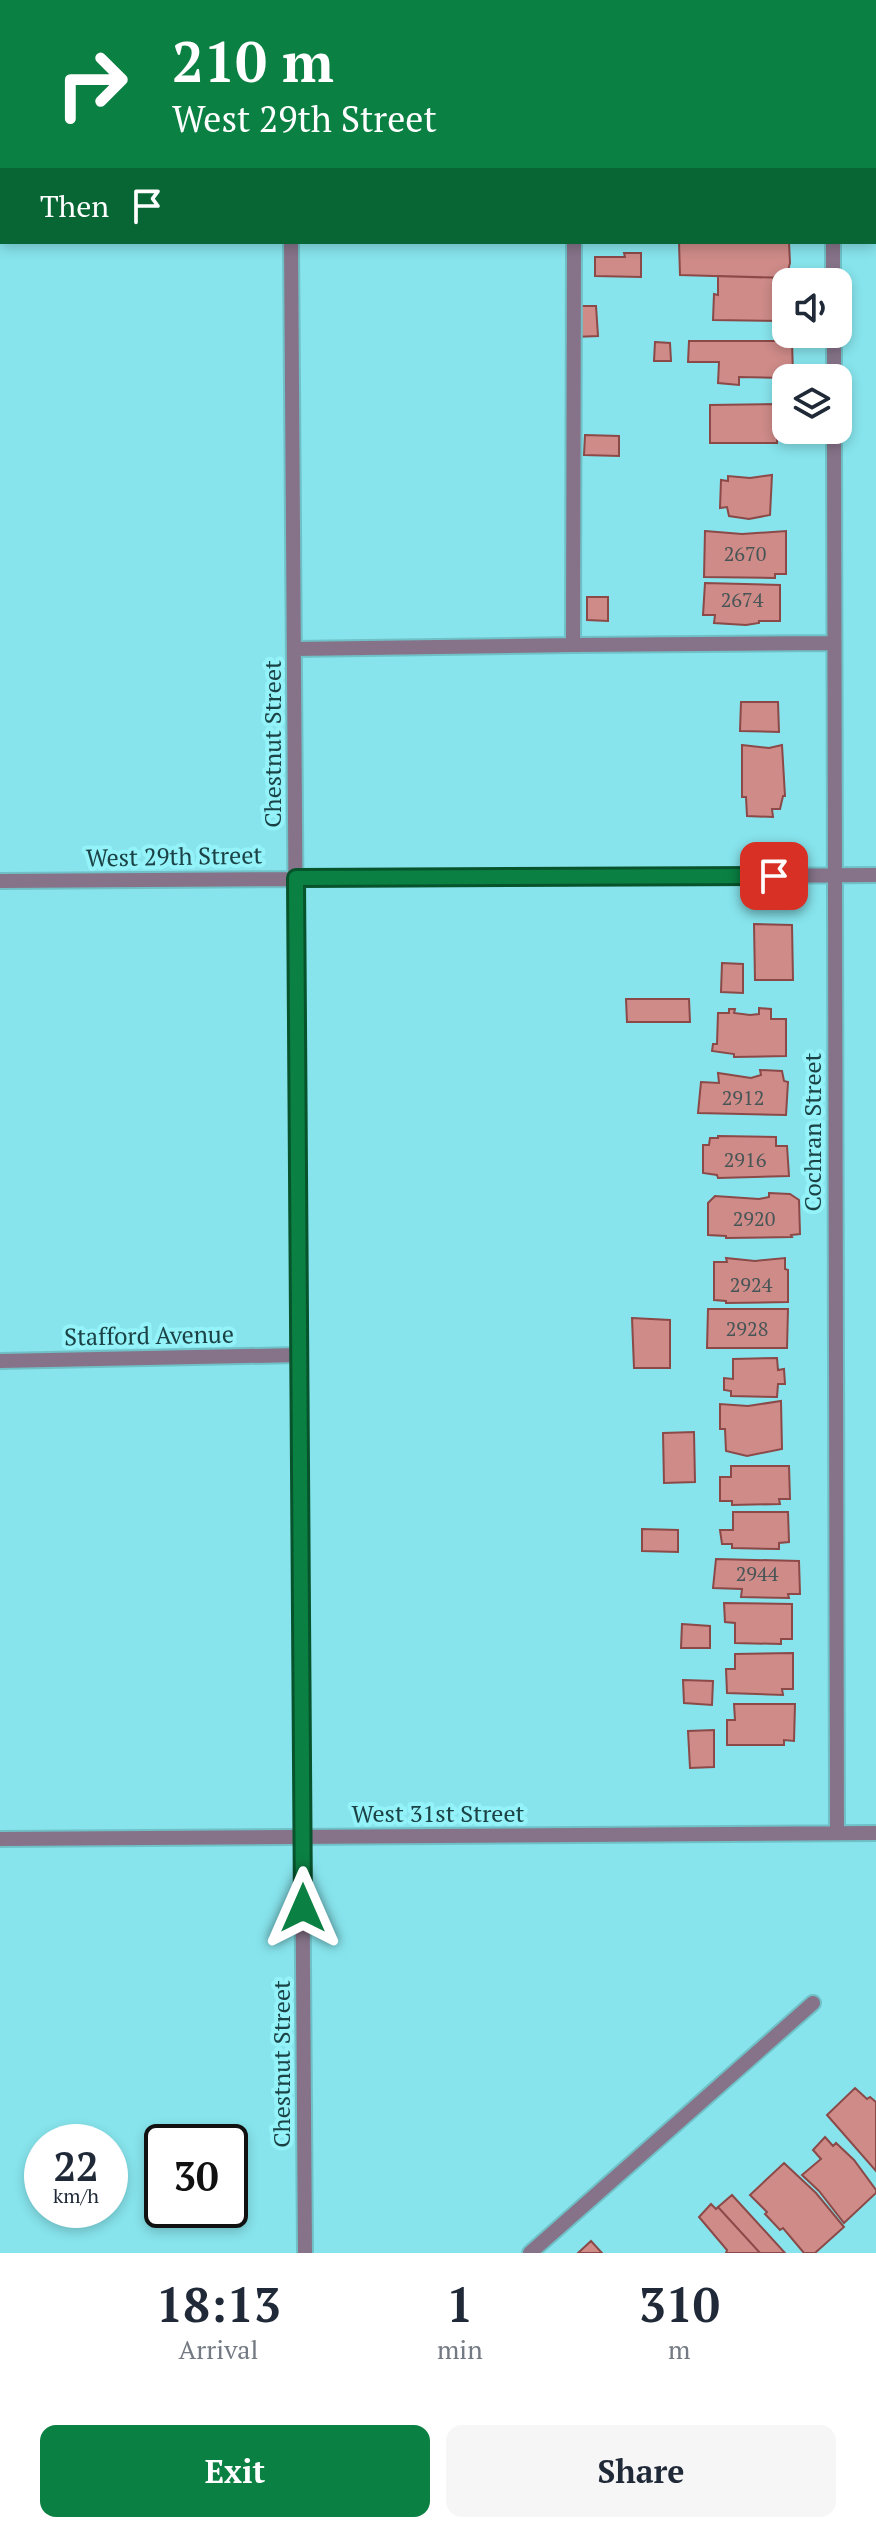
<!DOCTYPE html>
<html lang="en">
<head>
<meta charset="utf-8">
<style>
	:root { --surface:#fff; --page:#f6f6f7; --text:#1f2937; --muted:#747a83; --accent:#0b8043 }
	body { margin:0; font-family:"PT Serif",serif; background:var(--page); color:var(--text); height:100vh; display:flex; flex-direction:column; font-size:30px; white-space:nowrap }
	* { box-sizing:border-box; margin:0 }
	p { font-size:26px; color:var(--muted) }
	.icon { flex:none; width:44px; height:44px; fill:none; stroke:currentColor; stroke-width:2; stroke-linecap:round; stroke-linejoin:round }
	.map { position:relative; height:2253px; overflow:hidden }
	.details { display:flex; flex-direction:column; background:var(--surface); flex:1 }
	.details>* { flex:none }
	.banner { position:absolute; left:0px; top:0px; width:876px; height:244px; box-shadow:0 4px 12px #0003; background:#0b8043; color:#fff; overflow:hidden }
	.buttons { position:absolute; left:772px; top:268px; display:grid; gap:16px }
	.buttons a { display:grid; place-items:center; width:80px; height:80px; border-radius:16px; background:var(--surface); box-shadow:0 4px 12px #0003; font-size:40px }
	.speed { position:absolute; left:24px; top:2124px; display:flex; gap:16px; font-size:40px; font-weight:700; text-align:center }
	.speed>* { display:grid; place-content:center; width:104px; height:104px; border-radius:50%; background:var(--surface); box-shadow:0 4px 12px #0003; line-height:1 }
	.speed small { font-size:20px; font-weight:400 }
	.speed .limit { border:4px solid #111; border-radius:12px; background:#fff; color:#111 }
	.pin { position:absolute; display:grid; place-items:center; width:68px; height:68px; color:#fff; margin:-34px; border-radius:16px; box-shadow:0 4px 12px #0006 }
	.me { position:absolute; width:88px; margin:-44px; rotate:0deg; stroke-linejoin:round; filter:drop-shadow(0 0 6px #0008) }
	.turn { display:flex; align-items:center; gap:28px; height:168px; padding:0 40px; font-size:36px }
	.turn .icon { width:104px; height:104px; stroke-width:2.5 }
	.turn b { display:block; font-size:56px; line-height:68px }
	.then { display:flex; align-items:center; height:76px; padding:0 40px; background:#0003; gap:16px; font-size:30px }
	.eta { display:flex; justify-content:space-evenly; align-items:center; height:136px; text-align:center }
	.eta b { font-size:48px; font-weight:800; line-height:56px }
	.primary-button { display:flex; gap:16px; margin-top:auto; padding:16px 40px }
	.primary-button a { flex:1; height:92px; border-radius:16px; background:var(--accent); color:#fff; font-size:32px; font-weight:800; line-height:92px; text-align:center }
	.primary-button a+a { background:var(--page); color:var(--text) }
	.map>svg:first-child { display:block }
	.building { fill:#ce8b88; stroke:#8b4948; stroke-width:2 }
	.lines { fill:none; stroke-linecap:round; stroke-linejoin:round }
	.minor-casing { stroke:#6fc1c7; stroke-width:18 }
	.minor { stroke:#867389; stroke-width:14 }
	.route-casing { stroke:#07532c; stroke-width:20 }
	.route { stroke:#0b8043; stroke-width:14 }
	.labels { text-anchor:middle; stroke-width:8; stroke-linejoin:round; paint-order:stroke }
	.number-label { font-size:20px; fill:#485556 }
	.street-label { font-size:24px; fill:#1b4346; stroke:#94f2f9 }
</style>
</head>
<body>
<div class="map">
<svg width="876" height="2253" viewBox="0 0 876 2253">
	<rect width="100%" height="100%" fill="#87e4ec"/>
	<path class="building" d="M711,0H781V2H696Z
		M679,242H789L790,263L786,278L680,275Z
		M624,253H641V277L595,276V257H625Z
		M718,276L795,278V282H786V321L713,320L714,294L718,295Z
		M577,306H596L598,336L575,337Z
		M689,341H792L793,375H784V378L739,377V385L718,383L719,362H688Z
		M655,342L670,343L671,361H654Z
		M778,404L777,443H710V405Z
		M585,435L619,436V456L584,455Z
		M772,475L770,515L749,519L729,516L727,507L720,508L721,480L728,481V476L750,478Z
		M705,531L742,534L786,531V574H775V578L704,577Z
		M705,583L780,585V621H759V623L746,625L714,623L715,615H703Z
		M587,597H608V621L587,620Z
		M741,702H778L779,732L740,731Z
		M742,745L769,748L782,745L785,796H783L780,809H772L773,817L747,816L746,797H742Z
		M754,924L792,925L793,980H755Z
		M722,963L743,964V993L721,992Z
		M626,999H689L690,1022H627Z
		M759,1008L771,1009V1019H786V1056L734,1057V1054L712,1051L713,1044H717L718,1013H729V1009H735L734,1013L750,1015L759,1014Z
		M760,1070L782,1071L784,1081L788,1082L786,1115L698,1113L701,1082L719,1083L718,1073L751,1078L761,1075Z
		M718,1136L776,1137V1146H787L789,1176L718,1178L717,1175L703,1173V1145H709L710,1138H718Z
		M769,1193L790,1194L799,1200L800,1234L791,1235L792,1237L726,1238V1236L708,1235V1203L715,1196L759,1199L769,1197Z
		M726,1258L755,1261L785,1258V1269L788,1270V1302L726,1303V1301L714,1300V1262H727Z
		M708,1309H788L787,1348H707Z
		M632,1318L670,1320V1368H634Z
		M777,1358L778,1370L784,1369L785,1384H778L777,1397L731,1396V1391L724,1390V1378L733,1379V1359Z
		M781,1401L782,1449L747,1456L726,1451L725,1429H720V1404L748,1406Z
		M694,1432L695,1482L664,1483L663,1433Z
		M731,1466H789L790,1499H779L780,1504L732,1505V1501H720V1477H731Z
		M733,1512H788L789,1542L779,1543V1549L732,1548V1544H722L720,1530H733Z
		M642,1529L678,1530V1552L642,1551Z
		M716,1559L799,1561L800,1594H788L789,1598L741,1597L742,1589L713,1588Z
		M724,1603L792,1604V1639H781V1644L735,1643V1623L725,1622Z
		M682,1624L710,1626V1648H681Z
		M793,1653V1689H782L783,1695L727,1693L726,1669H735V1654Z
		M683,1680L713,1681L712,1705L684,1703Z
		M734,1704H795L794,1741L784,1740V1745H727V1720H735Z
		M714,1730V1767L690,1768L688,1731Z
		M855,2088L867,2099L870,2097L876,2102V2171L827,2115Z
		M825,2137L833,2146L836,2143L854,2160L876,2190V2193L844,2223L819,2191L802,2175L821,2159L813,2150Z
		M784,2163L816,2193L844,2227L815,2253H804L783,2228L780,2230L765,2214L767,2212L750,2195Z
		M732,2195L785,2253H760L718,2207Z
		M711,2204L716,2209L718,2207L760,2253H726L727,2250L699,2217Z
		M591,2241L602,2253H578Z"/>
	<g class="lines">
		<g class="minor-casing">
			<path id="minor" d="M290,0V2
				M833,0V2
				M5,2V0
				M574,2V0
				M291,242L305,2253
				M833,242V282
				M834,334V378
				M834,430L837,1833
				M573,645L834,643
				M294,649L573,645L574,242
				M0,881L876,875
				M0,1361L299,1355
				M0,1839L876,1833
				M530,2253L813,2003"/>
		</g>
		<use href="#minor" class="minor"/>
	</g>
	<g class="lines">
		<g class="route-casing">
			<path id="route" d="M303,1908L296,878L774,876"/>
		</g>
		<use href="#route" class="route"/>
	</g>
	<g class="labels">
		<g class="number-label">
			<text x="745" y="561">2670</text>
			<text x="742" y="607">2674</text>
			<text x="743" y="1105">2912</text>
			<text x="745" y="1167">2916</text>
			<text x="754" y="1226">2920</text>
			<text x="751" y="1292">2924</text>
			<text x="747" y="1336">2928</text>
			<text x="757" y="1581">2944</text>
		</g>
		<g class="street-label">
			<text transform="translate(273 744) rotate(-90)" y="8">Chestnut Street</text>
			<text transform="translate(174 857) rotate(-1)" y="8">West 29th Street</text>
			<text transform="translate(813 1132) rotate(-90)" y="8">Cochran Street</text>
			<text transform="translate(149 1336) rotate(-1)" y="8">Stafford Avenue</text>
			<text x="438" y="1822">West 31st Street</text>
			<text transform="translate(282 2064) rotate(-90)" y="8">Chestnut Street</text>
		</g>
	</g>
</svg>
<div class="buttons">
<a><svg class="icon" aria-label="sound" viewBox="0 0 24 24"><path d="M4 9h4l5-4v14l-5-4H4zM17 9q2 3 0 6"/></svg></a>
<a><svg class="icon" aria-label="layers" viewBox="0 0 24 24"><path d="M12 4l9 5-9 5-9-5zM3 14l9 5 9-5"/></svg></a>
</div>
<div class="speed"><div>22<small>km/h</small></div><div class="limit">30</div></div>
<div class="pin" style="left:774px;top:876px;background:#d93025"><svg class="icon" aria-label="arrive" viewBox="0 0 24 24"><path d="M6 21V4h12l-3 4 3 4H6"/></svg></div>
<svg class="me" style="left:303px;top:1908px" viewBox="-20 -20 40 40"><path d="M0-17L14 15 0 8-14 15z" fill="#0b8043" stroke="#fff" stroke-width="4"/></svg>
<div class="banner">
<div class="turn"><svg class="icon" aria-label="right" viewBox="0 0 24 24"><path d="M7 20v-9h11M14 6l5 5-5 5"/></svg><div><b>210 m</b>West 29th Street</div></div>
<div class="then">Then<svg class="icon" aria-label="arrive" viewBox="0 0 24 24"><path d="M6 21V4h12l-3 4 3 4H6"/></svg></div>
</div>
</div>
<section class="details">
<div class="eta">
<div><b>18:13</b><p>Arrival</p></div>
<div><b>1</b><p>min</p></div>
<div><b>310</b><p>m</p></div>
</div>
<div class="primary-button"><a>Exit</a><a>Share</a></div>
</section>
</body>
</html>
